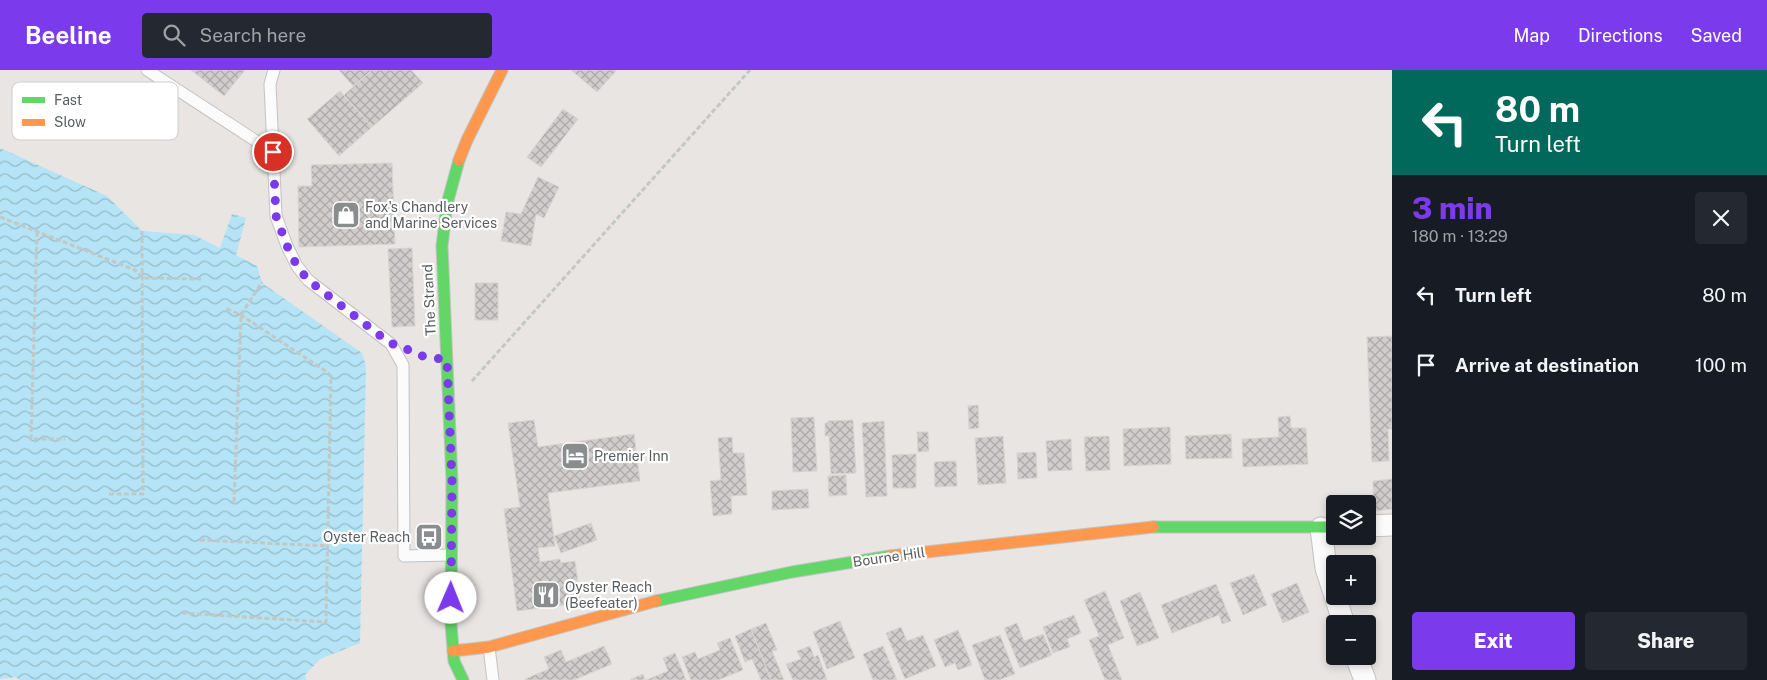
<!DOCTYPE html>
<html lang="en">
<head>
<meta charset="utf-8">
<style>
	:root { --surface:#171b24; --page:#242831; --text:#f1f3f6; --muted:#9ea1a6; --accent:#7c3aed }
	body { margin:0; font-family:"Public Sans",sans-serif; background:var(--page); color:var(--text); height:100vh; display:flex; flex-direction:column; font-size:19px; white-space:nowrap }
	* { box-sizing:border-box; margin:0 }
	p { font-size:16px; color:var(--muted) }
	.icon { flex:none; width:28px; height:28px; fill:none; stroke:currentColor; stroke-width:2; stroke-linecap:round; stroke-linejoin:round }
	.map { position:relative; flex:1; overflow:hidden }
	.details { display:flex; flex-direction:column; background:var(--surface); width:375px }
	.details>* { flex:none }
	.banner { background:#00695c; color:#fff; overflow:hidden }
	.buttons { position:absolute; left:1326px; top:425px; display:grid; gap:10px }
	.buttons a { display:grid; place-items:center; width:50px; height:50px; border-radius:5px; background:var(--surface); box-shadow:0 2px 8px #0003; font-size:25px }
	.pin { position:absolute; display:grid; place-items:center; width:42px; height:42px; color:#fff; margin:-21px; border:2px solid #fff; border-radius:50%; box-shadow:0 1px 5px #0007 }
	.me { position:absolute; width:55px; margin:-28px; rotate:1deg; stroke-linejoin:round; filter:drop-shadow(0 0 4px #0008) }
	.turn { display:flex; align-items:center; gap:18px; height:105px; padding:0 20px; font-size:22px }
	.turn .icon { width:65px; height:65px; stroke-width:2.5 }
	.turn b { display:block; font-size:35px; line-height:42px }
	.round { display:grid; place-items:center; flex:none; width:52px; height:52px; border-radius:5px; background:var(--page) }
	.overview { display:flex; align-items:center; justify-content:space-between; height:85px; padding:0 20px }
	h1 { font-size:30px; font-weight:800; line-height:38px; color:var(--accent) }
	.cta { display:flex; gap:10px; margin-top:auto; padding:10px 20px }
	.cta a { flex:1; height:58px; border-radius:5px; background:var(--accent); color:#fff; font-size:20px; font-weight:800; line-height:58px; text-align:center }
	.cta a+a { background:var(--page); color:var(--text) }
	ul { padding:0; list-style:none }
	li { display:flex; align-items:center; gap:15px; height:70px; padding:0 20px }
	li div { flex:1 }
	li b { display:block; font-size:19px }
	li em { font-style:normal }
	header { display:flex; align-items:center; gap:30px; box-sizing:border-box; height:70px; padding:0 25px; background:var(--accent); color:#fff }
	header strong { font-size:24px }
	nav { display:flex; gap:28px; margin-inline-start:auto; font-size:18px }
	.search { width:350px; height:45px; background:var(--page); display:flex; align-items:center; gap:12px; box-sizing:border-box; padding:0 18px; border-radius:5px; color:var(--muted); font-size:19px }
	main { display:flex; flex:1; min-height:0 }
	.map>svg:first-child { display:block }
	.water { fill:url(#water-waves) }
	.building { fill:url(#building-cross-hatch); stroke:#d8d4d2 }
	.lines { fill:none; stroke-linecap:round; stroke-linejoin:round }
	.lane-casing { stroke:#c3c3c3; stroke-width:13 }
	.street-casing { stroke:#c3c3c3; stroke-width:23 }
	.fast-casing { stroke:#c3c3c3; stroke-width:13 }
	.slow-casing { stroke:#c3c3c3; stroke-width:13 }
	.path { stroke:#c4c8c5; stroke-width:3; stroke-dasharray:5 2.5; stroke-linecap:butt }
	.lane { stroke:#fcfbfb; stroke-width:11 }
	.street { stroke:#fcfbfb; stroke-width:21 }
	.fast { stroke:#63d668; stroke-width:11 }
	.slow { stroke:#ff974d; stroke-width:11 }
	.route { stroke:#7c3aed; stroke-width:9; stroke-dasharray:0 16.2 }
	.labels { text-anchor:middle; stroke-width:4.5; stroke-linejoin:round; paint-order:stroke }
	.poi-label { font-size:14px; fill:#585d60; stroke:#fff; text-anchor:start }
	.street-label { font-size:14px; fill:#585d60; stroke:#fff }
	.key { fill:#fff; stroke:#cdcecf; stroke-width:1 }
	.key-label { font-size:14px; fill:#585d60 }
</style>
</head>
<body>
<header>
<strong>Beeline</strong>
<div class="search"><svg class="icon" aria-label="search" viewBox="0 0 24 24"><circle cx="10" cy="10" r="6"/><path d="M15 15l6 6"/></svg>Search here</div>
<nav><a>Map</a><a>Directions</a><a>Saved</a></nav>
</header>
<main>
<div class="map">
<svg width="1392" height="610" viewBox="0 0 1392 610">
	<defs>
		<pattern id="water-waves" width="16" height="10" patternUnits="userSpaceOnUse" patternTransform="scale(1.25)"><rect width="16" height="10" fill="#b4e4f5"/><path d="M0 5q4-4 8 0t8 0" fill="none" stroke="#95bcca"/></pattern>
		<pattern id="building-cross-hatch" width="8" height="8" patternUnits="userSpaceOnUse" patternTransform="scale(1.25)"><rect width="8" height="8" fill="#d0cdcc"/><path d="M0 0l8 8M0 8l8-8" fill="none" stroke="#acaaa9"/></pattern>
	</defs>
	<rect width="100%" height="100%" fill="#e8e5e2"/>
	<path class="water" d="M0,78L107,126L142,161L194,165L220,178L232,144L246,148L236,185L257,196L262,213L362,283L366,296L360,573L320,589L305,605L306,610H20L16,607L0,609Z"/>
	<path class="building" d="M191,0H245L224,26Z
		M339,0H372L353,16Z
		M372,0H411L423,13L372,57L344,25Z
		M571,0H615L616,1L597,22Z
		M340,21L372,57L339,86L307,49Z
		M563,39L578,49L541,97L527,87Z
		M392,93L395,174L299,177L298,116H312L311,95Z
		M538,107L559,117L544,148L536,144L531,176L501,171L506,142L521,144Z
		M412,178L415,256L392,257L388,179Z
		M475,213H498V250H475Z
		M1392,266V359H1388L1389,391L1372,392L1367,267Z
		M978,335L979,358L969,359L968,336Z
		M1290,346L1291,358H1306L1308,394L1243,397L1242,369L1279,367L1278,347Z
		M814,347L817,401L793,402L791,348Z
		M534,350L538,377L634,364L640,411L548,423L555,476L538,478L540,492L560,489L561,493L575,491L581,533L517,541L504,439L520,437L508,353Z
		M853,350L856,403L831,404L829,366H825V353H828V351Z
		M884,351L887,426L866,427L862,353Z
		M1170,357L1171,394L1124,396L1123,359Z
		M917,362H928L929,381L918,382Z
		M1231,364L1232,388L1186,389L1185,366Z
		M1003,366L1006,413L978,415L975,368Z
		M1109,366L1110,400L1086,401L1084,367Z
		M732,367L733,383H744L747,425L731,426L732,444L713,446L710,411L721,410L718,368Z
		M1071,369L1072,400L1048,401L1046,371Z
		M1036,382L1037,408L1018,409L1017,383Z
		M916,384V418H893L892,385Z
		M956,391L957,416L935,417L934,392Z
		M846,405L847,425L829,426L828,406Z
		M1392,409V439L1374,441L1373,411Z
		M808,419L809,438L772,440V421Z
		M591,453L597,470L561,483L554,466Z
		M1254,504L1267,535L1243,545L1230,513Z
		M1297,513L1309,542L1283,553L1271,524Z
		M1216,514L1231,551L1222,554L1219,545L1172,563L1161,535Z
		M1105,521L1124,568L1108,575L1122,610H1105L1089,570L1099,566L1084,530Z
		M1140,522L1159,568L1137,576L1120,531Z
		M1074,545L1081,563L1067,569L1070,577L1053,583L1043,557Z
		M840,551L855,588L827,599L813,562Z
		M766,553L777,580L772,581L784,610H771L751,559Z
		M1017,553L1024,571L1043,564L1052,585L1020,598L1004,558Z
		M901,557L907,571L923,565L936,596L905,609L886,563Z
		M751,559L771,610H761L752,589L745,592L735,566Z
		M958,560L972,595L958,600L955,593L945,597L934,570Z
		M1000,565L1015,604L999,610H985L972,575Z
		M730,568L743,600L718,610H691L682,587L695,582L698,589L720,580L717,573Z
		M604,576L612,594L574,610H526L525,609L549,599L544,587L561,580L566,592Z
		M810,576L814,587L818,585L827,610H793L786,594L801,589L797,581Z
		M883,576L897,610H873L863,584Z
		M675,583L686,610H646L668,601L663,588Z
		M643,604L645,610H631V609Z"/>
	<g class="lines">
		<g class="lane-casing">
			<path id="lane" d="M147,0L273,82
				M274,0L270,14L276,146L287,176L297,196L308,210L391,274L403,295L404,486L451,485
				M489,577L493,610"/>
		</g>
		<g class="street-casing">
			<path id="street" d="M1368,456L1392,455
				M1321,458L1326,498L1335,526
				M1335,526L1344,554
				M1356,586L1365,610"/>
		</g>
		<g class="fast-casing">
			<path id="fast" d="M459,90L447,134L442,176L452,411L451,554L454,591L463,610
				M1153,457H1335
				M656,531L792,502L890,486"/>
		</g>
		<g class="slow-casing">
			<path id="slow" d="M459,90L467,70L502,0
				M890,486L1153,457
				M453,581L489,577L656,531"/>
		</g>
		<path class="path" d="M0,147L135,200L143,208L201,209
			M37,162L31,369H65
			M472,311L750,0
			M109,424H143L142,161
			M234,432L241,245L262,212
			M200,470L328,476
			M182,543L326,552L331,306L327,302L241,245L225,238"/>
		<use href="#lane" class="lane"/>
		<use href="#street" class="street"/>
		<use href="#fast" class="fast"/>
		<use href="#slow" class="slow"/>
	</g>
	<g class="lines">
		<path class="route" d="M273,82L276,146L287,176L297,196L308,210L391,274H398L417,285L447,290L452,411L451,528"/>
	</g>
	<defs>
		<g id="shop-square" transform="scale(1.4375)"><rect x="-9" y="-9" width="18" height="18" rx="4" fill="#8a8d8e" stroke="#fff"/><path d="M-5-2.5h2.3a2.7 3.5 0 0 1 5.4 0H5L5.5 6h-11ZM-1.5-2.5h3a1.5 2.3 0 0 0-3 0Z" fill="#fff"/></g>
		<g id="hotel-square" transform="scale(1.4375)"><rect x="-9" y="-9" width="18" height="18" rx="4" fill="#8a8d8e" stroke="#fff"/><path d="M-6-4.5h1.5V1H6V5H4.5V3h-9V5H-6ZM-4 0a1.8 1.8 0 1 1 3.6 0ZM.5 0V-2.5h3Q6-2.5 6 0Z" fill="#fff"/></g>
		<g id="bus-square" transform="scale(1.4375)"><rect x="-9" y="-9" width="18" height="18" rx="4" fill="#8a8d8e" stroke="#fff"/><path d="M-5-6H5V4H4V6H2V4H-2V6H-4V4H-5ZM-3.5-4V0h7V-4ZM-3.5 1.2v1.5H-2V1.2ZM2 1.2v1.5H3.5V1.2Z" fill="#fff"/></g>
		<g id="restaurant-square" transform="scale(1.4375)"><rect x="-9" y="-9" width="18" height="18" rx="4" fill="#8a8d8e" stroke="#fff"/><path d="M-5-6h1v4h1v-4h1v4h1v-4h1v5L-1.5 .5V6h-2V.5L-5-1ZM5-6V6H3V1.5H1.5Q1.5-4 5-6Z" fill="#fff"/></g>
	</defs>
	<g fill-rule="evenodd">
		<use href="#shop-square" x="346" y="145"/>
		<use href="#hotel-square" x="575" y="386"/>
		<use href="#bus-square" x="429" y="467"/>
		<use href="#restaurant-square" x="546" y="525"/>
	</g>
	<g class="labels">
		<g class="poi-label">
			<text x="365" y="142">Fox's Chandlery<tspan x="365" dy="16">and Marine Services</tspan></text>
			<text x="594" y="391">Premier Inn</text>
			<text x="410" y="472" text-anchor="end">Oyster Reach</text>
			<text x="565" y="522">Oyster Reach<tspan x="565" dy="16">(Beefeater)</tspan></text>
		</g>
		<g class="street-label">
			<text transform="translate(429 230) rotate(-93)" y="5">The Strand</text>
			<text transform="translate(889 487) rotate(-8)" y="5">Bourne Hill</text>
		</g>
	</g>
	<rect x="12" y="12" width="166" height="58" rx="8" class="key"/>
	<rect x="22" y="27" width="23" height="6" fill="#63d668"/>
	<rect x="22" y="49" width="23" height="7" fill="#ff974d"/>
	<g class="key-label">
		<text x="54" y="35">Fast</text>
		<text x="54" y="57">Slow</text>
	</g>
</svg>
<div class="buttons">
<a><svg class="icon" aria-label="layers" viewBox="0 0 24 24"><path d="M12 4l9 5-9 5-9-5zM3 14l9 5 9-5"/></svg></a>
<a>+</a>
<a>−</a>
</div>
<div class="pin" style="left:273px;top:82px;background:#d93025"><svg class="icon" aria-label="arrive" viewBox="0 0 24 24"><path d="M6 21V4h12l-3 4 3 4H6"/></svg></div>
<svg class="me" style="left:451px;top:528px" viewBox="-20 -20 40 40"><circle r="19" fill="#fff"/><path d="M0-13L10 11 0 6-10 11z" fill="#7c3aed"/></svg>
</div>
<section class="details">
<div class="banner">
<div class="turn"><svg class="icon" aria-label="left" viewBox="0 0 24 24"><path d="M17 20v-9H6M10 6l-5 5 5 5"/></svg><div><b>80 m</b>Turn left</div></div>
</div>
<div class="overview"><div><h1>3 min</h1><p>180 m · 13:29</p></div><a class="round"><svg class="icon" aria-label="close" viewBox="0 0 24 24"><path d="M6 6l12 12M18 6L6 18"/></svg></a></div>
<ul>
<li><svg class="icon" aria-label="left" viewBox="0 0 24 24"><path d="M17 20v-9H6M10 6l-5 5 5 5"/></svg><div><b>Turn left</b></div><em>80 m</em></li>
<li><svg class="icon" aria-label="arrive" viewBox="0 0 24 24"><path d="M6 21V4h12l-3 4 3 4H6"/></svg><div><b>Arrive at destination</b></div><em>100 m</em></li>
</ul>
<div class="cta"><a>Exit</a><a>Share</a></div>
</section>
</main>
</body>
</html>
